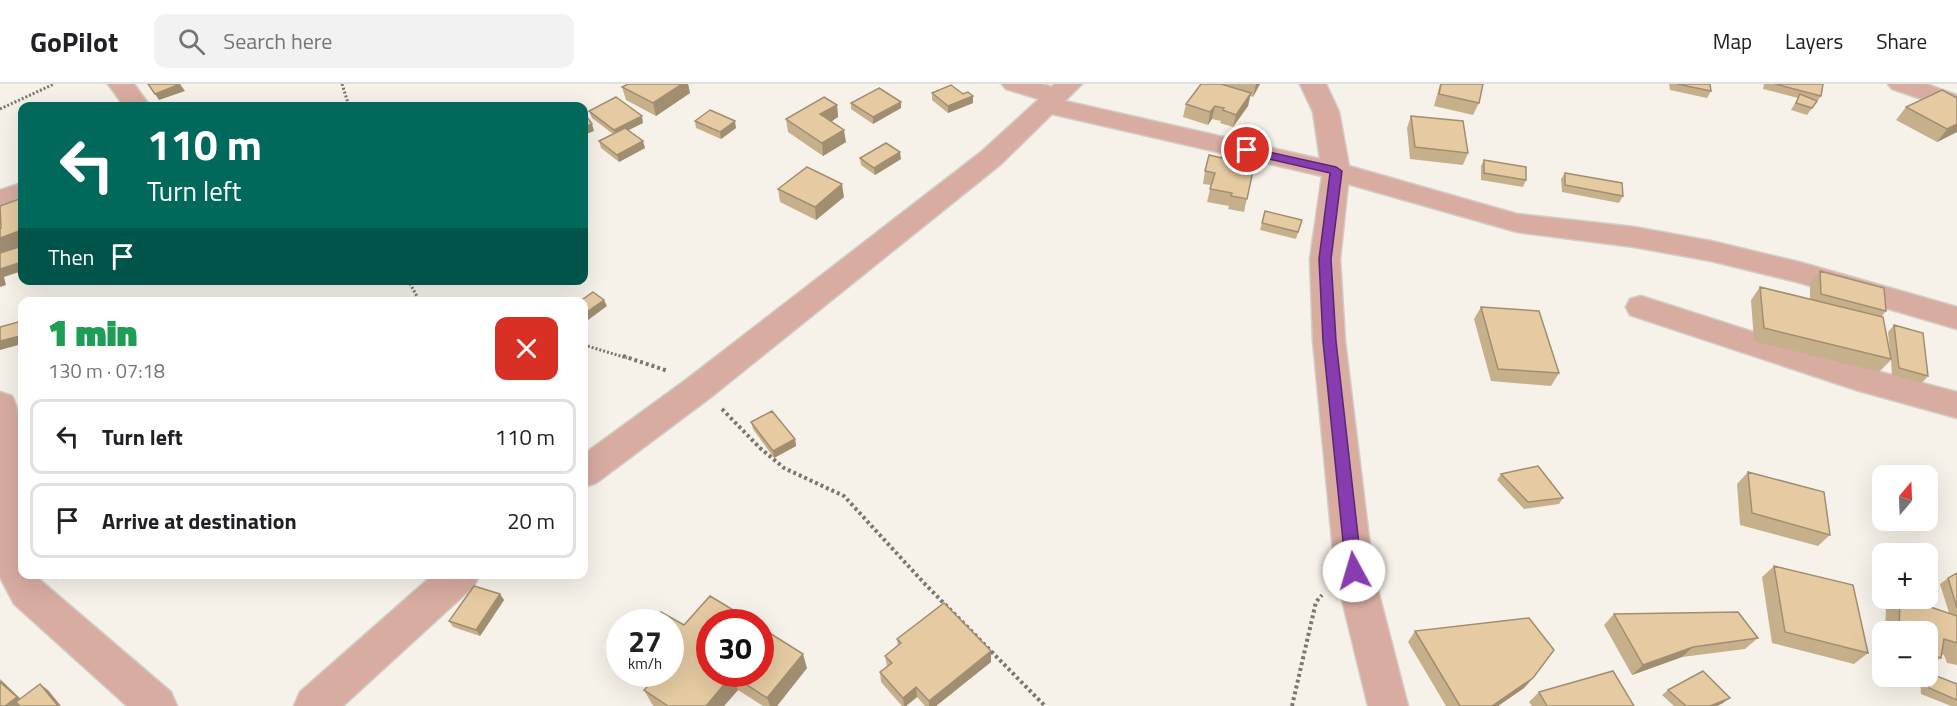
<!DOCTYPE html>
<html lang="en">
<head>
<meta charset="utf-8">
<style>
	:root { --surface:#fff; --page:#f2f2f2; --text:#202124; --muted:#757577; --line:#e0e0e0 }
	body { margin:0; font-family:"Titillium Web",sans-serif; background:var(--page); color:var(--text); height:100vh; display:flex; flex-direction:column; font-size:22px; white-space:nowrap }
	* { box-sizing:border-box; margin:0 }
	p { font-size:20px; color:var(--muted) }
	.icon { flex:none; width:33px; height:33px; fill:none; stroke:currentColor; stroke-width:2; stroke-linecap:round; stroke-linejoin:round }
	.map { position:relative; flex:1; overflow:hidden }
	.side { position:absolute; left:18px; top:213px; width:570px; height:282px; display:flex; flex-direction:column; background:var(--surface); border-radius:12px; box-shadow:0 6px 24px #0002 }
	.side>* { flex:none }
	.hud { position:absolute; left:18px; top:18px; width:570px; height:183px; border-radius:12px; box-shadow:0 6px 24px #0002; background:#00695c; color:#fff; overflow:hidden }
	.needle { width:39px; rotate:19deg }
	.controls { position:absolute; left:1872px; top:381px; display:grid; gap:12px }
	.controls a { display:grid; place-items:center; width:66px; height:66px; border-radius:12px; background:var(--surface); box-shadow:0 6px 24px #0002; font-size:30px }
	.speed { position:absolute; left:606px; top:525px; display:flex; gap:12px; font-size:30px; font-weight:700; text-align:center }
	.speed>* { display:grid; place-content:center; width:78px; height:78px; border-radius:50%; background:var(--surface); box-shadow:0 6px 24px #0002; line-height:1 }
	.speed small { font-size:15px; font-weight:400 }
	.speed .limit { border:9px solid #d22; background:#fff; color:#111 }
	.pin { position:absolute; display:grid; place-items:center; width:51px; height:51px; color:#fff; margin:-26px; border:3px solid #fff; border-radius:50%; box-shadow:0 2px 6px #0007 }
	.me { position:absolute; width:66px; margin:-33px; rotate:354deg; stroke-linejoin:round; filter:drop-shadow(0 0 4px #0008) }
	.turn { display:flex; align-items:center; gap:21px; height:126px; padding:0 30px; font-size:27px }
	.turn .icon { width:78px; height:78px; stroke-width:2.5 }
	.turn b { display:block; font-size:42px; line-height:51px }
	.then { display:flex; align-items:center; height:57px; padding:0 30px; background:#0003; gap:12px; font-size:22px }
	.round { display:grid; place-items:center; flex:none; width:63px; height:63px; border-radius:12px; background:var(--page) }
	.headline { display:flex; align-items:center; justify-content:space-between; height:102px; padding:0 30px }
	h1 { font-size:36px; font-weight:800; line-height:45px; color:#1e9e55 }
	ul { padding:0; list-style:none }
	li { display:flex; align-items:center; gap:18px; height:75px; margin:0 12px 9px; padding:0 18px; border:3px solid var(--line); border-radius:12px }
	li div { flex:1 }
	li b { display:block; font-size:22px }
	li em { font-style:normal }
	header { display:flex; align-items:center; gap:36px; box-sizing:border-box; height:84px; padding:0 30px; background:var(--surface); border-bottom:2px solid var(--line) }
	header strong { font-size:28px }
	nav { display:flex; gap:33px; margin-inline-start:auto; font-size:21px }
	.search { width:420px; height:54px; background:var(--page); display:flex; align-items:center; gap:15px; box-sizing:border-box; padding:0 21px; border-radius:12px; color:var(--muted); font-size:22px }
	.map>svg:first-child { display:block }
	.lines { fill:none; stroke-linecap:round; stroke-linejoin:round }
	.street-casing { stroke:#d2cec6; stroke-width:3 }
	.path-far1 { stroke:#797670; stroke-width:3; stroke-dasharray:2 2; stroke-linecap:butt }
	.path { stroke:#797670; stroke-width:4; stroke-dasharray:3 3; stroke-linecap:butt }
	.street { fill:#d8aca1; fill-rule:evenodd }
	.wall { fill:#c6af8b }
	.shaded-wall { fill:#a18e71 }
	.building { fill:#e6cba2; stroke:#a18e71; stroke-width:1.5 }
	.route { fill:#873daf; stroke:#582872; stroke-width:1.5 }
</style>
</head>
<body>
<header>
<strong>GoPilot</strong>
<div class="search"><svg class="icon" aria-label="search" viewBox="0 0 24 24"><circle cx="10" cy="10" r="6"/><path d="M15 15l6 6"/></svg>Search here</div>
<nav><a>Map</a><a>Layers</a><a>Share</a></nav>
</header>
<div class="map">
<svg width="1957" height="622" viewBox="0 0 1957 622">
	<rect width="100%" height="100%" fill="#f7f2e9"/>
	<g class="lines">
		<g class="street-casing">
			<path id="street" d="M108,0H134L150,22H124Z
				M1002,0H1042L1052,3L1054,0H1082L1065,17L1320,75L1313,28L1300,0H1326L1339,28L1349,82L1517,130L1634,143L1711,157L1799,178L1957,223V245L1797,198L1711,177L1634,163L1517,148L1348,100L1340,175L1345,257L1373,487L1408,622H1368L1335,487L1313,257L1310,175L1322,92L1052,30L1001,80L711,313L596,399L584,403V370L687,295L981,68L1039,15L1006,5Z
				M1888,0H1926L1957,11V27L1892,5Z
				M22,99V118L0,125V106Z
				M1641,212L1869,285L1957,308V334L1856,306L1630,231L1626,223L1630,215Z
				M0,308L12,312C31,347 22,447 22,490H37L40,496L171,608L177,622H127L14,520L0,493Z
				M434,490H480L474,502L343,622H294L300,608Z"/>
		</g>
		<path class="path-far1" d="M342,0L349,22
			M0,25L54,0
			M408,196L420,218
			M584,261L627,274"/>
		<path class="path" d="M623,272L668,287
			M722,325L760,364L784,384L844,412L924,499L1045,622
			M1292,622L1316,518L1322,511"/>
		<use href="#street" class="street"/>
	</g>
	<path class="wall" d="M628,0H688L690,9L656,32L626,16L622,3Z
		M1201,0H1260L1253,13L1250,12L1248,22L1233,43L1220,39L1221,37L1212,35L1208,41L1183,33L1186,20Z
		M1440,0H1483L1479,19L1473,31L1434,22Z
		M1669,0H1710L1711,7L1707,14L1670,6Z
		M1764,0H1823L1821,12L1807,31L1791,26L1798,14L1763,5Z
		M932,9L963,10L973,19L948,29L932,16Z
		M1957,14V48L1937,58L1896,36L1906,23Z
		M851,19L901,24L873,40L851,25Z
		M837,21L838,33L831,38L846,58L823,72L788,48L786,35Z
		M589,27L643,39L629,46L645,64L619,78L601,64L599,57L613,50L592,34Z
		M1411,32L1468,69L1463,81L1410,75L1407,44Z
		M695,37L736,44L721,55L696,44Z
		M1257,68L1244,128L1228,125L1229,122L1207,118L1211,101L1203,100L1205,87L1222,74Z
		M860,74L901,75L875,91L861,81Z
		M1484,76L1526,96L1523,103L1481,96V82Z
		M1565,89L1623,112L1619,119L1562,108L1561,95Z
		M778,105L844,113L816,136L780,118Z
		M1302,136L1296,155L1260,146L1262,139Z
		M1820,187L1886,227L1882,232L1890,269L1888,248L1894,241L1928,292L1922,299L1892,291L1891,276L1879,288L1754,257L1751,216L1760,203L1810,215V200Z
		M1481,223L1559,289L1551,302L1491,297L1474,235Z
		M751,338L795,355L796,362L774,374L753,345Z
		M1748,388L1830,451L1818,462L1740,441L1737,400Z
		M1501,390L1563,414L1559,420L1524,425L1497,396Z
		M1774,482L1868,569L1854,580L1772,559L1762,493Z
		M1957,489V581L1947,579L1944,571L1942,570L1941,574L1928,583V548H1885L1886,524L1898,514H1904L1949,529L1940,500L1948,494Z
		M500,510L504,516L480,552L453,543L449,537Z
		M1614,530L1758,554L1745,565L1682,573L1632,591L1604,541Z
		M684,541L807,584L777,622H763L738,606L724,622H654L652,620L644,606L655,594L648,590H670Z
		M1415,547L1533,594L1524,604L1498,622H1446L1408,558Z
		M897,555L991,578L936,622H925L917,613L906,622H902L881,598L880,588L887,582L885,572L898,562Z
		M1929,589L1957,600V622H1951L1921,610L1920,595L1923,592H1928V590Z
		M1668,606L1723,619L1717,622H1674L1662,611Z
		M1539,608L1634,622H1532L1529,618Z"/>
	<path class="shaded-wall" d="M180,0L185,7L159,16L155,10Z
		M682,0H688L690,9L656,32L653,19Z
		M1256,0H1260L1253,13Z
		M1251,9L1248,22L1233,43L1236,31Z
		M973,12V19L948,29V22Z
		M901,18V24L873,40V33Z
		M837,21L838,33L822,43L820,30Z
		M1215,22L1212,35L1208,41L1210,28Z
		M642,32L643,39L616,52L614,46Z
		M735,37L736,44L721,55L720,48Z
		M592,40L594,47L584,51V43Z
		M1957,40V48L1937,58L1947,45Z
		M844,46L846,58L823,72L822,59Z
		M643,57L645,64L619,78L617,71Z
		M900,68L901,75L875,91L874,84Z
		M842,100L844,113L816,136L815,123Z
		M22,146V163L0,170V154Z
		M22,178V187L4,193L6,201L0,203V185Z
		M604,216L607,222L584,239V230Z
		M22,237V260L0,266V257Z
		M795,355L796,362L774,374L773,367Z
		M500,510L504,516L480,552L476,546Z
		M1693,563L1682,573L1632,591L1643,581Z
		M991,567V578L936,622H929V617Z
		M803,570L807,584L777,622H770L767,614Z
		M732,591L738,606L724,622H706Z
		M1533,594L1524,604L1498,622H1492Z
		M0,595L1,596L25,619L21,622H5Z
		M40,600L48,606L61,622H58Z
		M916,603L917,613L906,622H904L903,614Z
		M1730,614L1723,619L1717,622H1710Z"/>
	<path class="building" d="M148,0H180L155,10Z
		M628,0H682L653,19L622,3Z
		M1201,0H1221L1251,9L1236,31L1223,26L1224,24L1215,22L1210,28L1186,20Z
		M1441,0H1483L1479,19L1439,10Z
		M1677,0H1710L1711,7Z
		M1775,0H1823L1821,12Z
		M951,1L963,10L968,8L973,12L948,22L932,9Z
		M879,4L901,18L873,33L851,19Z
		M1942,6L1957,14V40L1947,45L1906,23Z
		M1800,10L1817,17L1812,24L1796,19Z
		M616,13L642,32L614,46L589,27Z
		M824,13L837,21L820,30L844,46L822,59L786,35Z
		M710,26L735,37L720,48L695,37Z
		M584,29L592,40L584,43Z
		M1411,32L1463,37L1468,69L1415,63Z
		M625,44L643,57L617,71L599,57Z
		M886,59L900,68L874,84L860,74Z
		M1225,63L1257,68L1247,115L1231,112L1232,109L1210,105L1215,89L1205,87L1209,71L1222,74Z
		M1484,76L1526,83V96L1484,89Z
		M807,83L842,100L815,123L778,105Z
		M1565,89L1622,99L1623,112L1565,101Z
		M22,114V146L0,154V144H1L0,122Z
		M1265,127L1302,136L1298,148L1262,139Z
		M22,162V178L0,185V169Z
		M1820,187L1884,204L1886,227L1821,210Z
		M1760,203L1883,233L1891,275L1764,244Z
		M593,208L604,216L584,230V218H579Z
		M1481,223L1539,227L1559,289L1498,285Z
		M22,237L20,252L0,257V243Z
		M1894,241L1923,249L1928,292L1899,284Z
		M772,327L795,355L773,367L751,338Z
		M1538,382L1563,414L1528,418L1501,390Z
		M1748,388L1824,408L1830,451L1752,429Z
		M1774,482L1853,501L1868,569L1785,548Z
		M1957,489V524L1948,494Z
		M474,502L500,510L476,546L449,537Z
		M710,512L753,538H710V590H760V543L803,570L767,614L732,591L706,622H668L644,606L659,590H670V538H651L661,528L684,541Z
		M1900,514H1904L1957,532V559L1944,555L1941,574L1928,569V548H1899Z
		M944,519L991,567L929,617L916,603L903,614L880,588L892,579L885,572L901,559L897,555Z
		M1738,528L1758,554L1693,563L1643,581L1614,530Z
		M1529,534L1554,566L1533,594L1492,622H1460L1415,547Z
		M1613,587L1634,622H1547L1539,608Z
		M1703,587L1730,614L1710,622H1686L1668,606Z
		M1929,589L1957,600V616L1929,604Z
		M0,598L17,613L5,622H0Z
		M40,600L58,622H20L16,618Z"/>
	<path class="route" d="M1247,63L1336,83L1342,87L1331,175L1336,257L1362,487L1359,492L1354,494L1348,492L1346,487L1323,257L1319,175L1330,89L1243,69V64Z"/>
</svg>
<div class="controls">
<a><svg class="needle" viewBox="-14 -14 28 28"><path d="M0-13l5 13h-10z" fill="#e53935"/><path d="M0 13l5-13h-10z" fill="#757577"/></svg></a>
<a>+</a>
<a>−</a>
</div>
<div class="speed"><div>27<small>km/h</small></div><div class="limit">30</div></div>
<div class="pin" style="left:1247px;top:66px;background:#d93025"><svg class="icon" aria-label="arrive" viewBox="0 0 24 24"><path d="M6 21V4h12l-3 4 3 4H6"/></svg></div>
<svg class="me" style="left:1354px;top:487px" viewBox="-20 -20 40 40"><circle r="19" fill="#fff"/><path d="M0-13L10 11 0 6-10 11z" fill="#873daf"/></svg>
<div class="hud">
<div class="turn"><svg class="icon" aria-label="left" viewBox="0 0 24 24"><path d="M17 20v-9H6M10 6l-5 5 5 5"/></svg><div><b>110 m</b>Turn left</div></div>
<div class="then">Then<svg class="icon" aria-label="arrive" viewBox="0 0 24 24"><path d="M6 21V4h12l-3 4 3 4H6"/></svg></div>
</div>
<section class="side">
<div class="headline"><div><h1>1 min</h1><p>130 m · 07:18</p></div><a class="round" style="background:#d93025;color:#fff"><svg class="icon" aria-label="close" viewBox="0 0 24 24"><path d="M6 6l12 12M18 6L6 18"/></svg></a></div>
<ul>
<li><svg class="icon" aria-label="left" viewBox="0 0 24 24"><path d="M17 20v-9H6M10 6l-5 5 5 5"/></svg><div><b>Turn left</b></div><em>110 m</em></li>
<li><svg class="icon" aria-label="arrive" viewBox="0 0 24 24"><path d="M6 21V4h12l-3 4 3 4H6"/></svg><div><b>Arrive at destination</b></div><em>20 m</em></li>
</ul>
</section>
</div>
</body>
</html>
